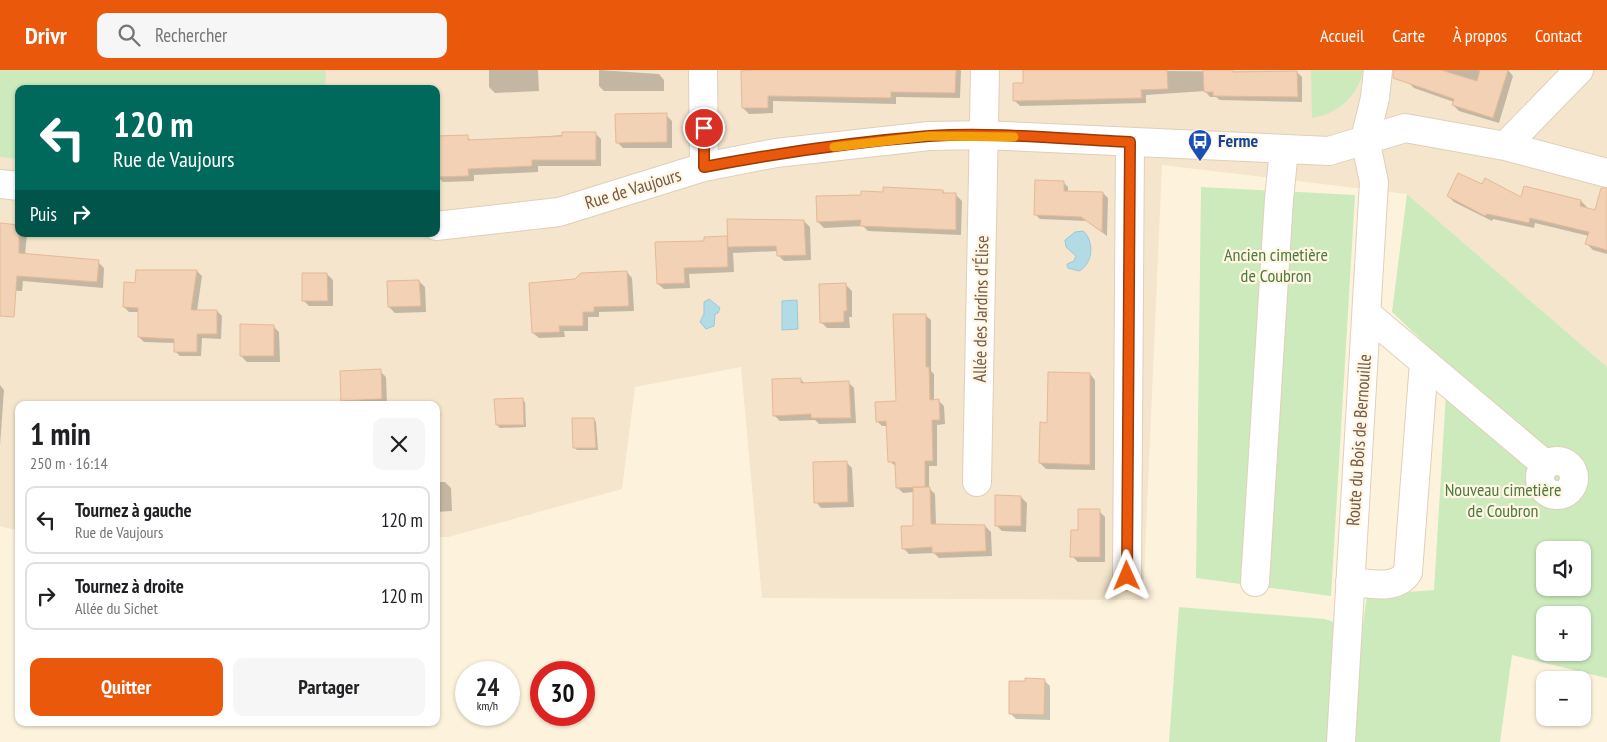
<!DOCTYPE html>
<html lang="fr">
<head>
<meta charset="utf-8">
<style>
	:root { --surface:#fff; --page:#f6f6f6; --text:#202124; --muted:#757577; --line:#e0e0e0; --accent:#ea580c }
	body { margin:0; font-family:"PT Sans Narrow",sans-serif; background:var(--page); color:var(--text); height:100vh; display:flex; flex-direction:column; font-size:19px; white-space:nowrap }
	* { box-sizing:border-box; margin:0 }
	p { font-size:16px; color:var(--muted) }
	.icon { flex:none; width:28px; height:28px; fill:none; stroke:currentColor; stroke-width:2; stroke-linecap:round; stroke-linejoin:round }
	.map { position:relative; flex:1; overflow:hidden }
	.details { position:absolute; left:15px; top:331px; width:425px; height:325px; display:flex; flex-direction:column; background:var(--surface); border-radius:10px; box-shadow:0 1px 4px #0004 }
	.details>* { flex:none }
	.banner { position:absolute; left:15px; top:15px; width:425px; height:152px; border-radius:10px; box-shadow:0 1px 4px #0004; background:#00695c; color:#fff; overflow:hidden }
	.tools { position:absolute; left:1536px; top:471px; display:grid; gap:10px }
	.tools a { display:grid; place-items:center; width:55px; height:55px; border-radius:10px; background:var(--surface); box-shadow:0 1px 4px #0004; font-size:25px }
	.speed { position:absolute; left:455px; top:591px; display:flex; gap:10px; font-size:25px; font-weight:700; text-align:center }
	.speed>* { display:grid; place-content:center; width:65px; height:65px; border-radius:50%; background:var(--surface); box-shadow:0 1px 4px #0004; line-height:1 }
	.speed small { font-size:12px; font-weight:400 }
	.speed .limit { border:8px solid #d22; background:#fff; color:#111 }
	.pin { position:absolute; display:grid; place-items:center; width:42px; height:42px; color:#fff; margin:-21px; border:2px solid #fff; border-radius:50%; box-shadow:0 1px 5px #0007 }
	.me { position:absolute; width:55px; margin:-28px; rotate:359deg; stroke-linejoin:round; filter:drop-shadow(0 0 4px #0008) }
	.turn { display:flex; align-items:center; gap:18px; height:105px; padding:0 15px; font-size:22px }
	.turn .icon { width:65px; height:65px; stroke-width:2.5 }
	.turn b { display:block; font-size:35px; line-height:42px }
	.then { display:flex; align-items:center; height:48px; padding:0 15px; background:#0003; gap:10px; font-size:19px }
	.round { display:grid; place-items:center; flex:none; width:52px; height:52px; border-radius:10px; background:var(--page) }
	.summary { display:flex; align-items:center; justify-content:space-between; height:85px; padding:0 15px }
	h1 { font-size:30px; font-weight:600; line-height:38px }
	.cta { display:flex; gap:10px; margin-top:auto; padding:10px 15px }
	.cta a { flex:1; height:58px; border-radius:10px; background:var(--accent); color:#fff; font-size:20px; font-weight:600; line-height:58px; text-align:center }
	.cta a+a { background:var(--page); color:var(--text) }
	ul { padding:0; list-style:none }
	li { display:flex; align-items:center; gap:15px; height:68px; margin:0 10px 8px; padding:0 5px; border:2px solid var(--line); border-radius:10px }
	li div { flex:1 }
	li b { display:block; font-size:19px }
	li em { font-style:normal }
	header { display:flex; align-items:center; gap:30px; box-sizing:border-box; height:70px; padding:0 25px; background:var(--accent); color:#fff }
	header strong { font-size:24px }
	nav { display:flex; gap:28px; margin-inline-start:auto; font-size:18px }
	.search { width:350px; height:45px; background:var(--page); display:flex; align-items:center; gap:12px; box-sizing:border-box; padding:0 18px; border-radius:10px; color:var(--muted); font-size:19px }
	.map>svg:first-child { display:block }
	.residential { fill:#f4e5cc; fill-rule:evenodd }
	.green { fill:#cceabc; fill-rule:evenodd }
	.water { fill:#b2dbe6; stroke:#98cad8 }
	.shadow { fill:#0003 }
	.building { fill:#f3d1b4; stroke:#e6b994 }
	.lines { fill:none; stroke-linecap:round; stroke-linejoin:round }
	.minor-casing { stroke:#e0cfba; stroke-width:30 }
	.minor { stroke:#fff; stroke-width:28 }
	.route-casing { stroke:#983908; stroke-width:12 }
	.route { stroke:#ea580c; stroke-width:9 }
	.slow { stroke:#f59e0b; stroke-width:9 }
	.labels { text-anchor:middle; stroke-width:4.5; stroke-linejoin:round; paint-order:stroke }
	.transit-label { font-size:18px; font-weight:bold; fill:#164399; stroke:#fff6e4; text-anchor:start }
	.street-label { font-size:18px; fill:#735946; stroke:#fff6e4 }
	.park-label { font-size:18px; fill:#4c793d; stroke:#fff6e4 }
</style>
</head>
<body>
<header>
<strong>Drivr</strong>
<div class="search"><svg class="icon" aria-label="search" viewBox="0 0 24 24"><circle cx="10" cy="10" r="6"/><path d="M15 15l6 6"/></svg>Rechercher</div>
<nav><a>Accueil</a><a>Carte</a><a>À propos</a><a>Contact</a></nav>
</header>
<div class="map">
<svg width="1607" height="672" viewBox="0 0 1607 672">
	<rect width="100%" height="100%" fill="#fdf3dd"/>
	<path class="residential" d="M0,0H1607V297L1407,124L1162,95L1143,530L762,528L741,297L635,317L622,419L448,467H436V335H19V461L0,456ZM19,19H436V164H19Z"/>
	<path class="green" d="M0,0H326L325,19H19V89L0,87Z
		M1311,0H1363C1358,27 1337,44 1312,48Z
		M1201,117L1355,125L1331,526L1196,508Z
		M1407,124L1607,297V608L1512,585L1500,672H1169L1179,537L1325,549L1362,562L1367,525L1434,520L1446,323L1452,299L1392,242ZM1545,480H1582V518H1545ZM1545,545H1582V582H1545Z"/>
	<path class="water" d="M1083,161C1095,171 1093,194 1079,201L1068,198L1067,194L1074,191L1076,186L1066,177L1065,170L1075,162Z
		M709,229L720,238L718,243L715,244L714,256L706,259L700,252L704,244V232Z
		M797,230L798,259L782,260V231Z"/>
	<path class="shadow" d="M489,0H538L539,21L495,23L489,17Z
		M599,0L659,4L664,10V21H604L599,16Z
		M747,0H961L960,28L896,27V34L773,31V43L749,44L743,38L742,5Z
		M1024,0L1297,2L1302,7V32L1220,30L1216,27H1210L1205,21L1146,25V33L1020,36L1015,31L1024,14Z
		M1412,0H1508L1513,6L1499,53L1459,41L1453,35L1454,32L1414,18L1408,12Z
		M666,45L672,51V78H623L617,72Z
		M595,63L601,69V96H538V102L474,105V111L443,112L437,106L467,67L472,71Z
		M1063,112L1068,117V123H1103L1108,128L1107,166L1087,151L1040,149L1035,144Z
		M1482,116L1522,128L1581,131L1587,137L1586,139L1607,145V184L1593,180L1587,174L1589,166L1535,153L1534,158L1493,149L1492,151L1454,132L1448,126Z
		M943,121L947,125H956L962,131L961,165L868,161L863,156L824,158L818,152L862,126Z
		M804,151L810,157L811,190L784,191L778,185V181L733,183L734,202L689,204L690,218L664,219L658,214L705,172L727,168L729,169Z
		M0,154L19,164H27L25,185L98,192L104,198L103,218L23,211L22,221L0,220Z
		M137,201H197L202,206L197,241H217L222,246L221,269L202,268L201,286H180L175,281V273L144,272L139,267L140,242H129L124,237L137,214Z
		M627,202L632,208L634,241L599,242V247H588V261H564L565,267L539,268L533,263L576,211Z
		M327,204L333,210V236H309L303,230Z
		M419,211L425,217L426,242L395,243L389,237Z
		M846,215L852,221V247H849L850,258H827L821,252Z
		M925,245L931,250V301L934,304V331H939L944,336L945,354L937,355V396H929V418L935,424L936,455L985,456L991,462L992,486L939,488L934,483L909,484L903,478L915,457L914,422L903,423L897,417V397L889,391L888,356H882L877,351L898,332Z
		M273,256L279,262L280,292H247L241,286Z
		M380,301L386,307L387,335H347L342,330Z
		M1090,304L1095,310V400L1046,399L1040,393L1048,354Z
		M800,309L806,314L849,313L854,318L856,353L819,354L815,350L780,351L774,345Z
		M0,315L4,320L0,375Z
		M522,329L525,332L526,357L500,358L497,355Z
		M594,349L596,352L598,380H577L574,377Z
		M846,392L852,398L854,437L821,438L816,432Z
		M436,412H445L451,418L452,441L436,442Z
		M1021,427L1027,433L1026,462L1002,461L996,455Z
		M1099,441L1105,447V492H1078L1072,486Z
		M1044,610L1050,616V650L1016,649L1010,643Z"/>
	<path class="building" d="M754,0H956L955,23L891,22V28L768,26V38H742L741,1Z
		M1023,0H1167L1168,19L1141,20L1142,28L1013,31V13H1023Z
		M1203,0H1233V2L1297,1L1298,27L1213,26V22H1204Z
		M1393,0H1441L1477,11L1480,0H1508L1493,48L1452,35L1454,29L1393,8Z
		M667,43V72L616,73L615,44Z
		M562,62H596V90H532V96L468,99L469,106L436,107V66L468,65V70L562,66Z
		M1458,103L1482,114L1485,108L1521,127L1524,116L1581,130L1580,136L1595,140L1601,118H1607V180L1585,174L1589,162L1530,148L1529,153L1487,144L1485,146L1447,126Z
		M1035,110L1064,111V121L1103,122L1102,162L1081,147L1034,145Z
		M883,117L943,120V123H956V160L860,156L861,150L817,152L816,126L861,125V121L883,122Z
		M727,149L804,150L806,185L777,186L776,176L728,177Z
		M0,153L19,155V183L99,190L97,212L17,206L14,247L0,246Z
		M727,166L728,197L684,198L685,213L657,214L655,172L704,171V167Z
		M136,200H197L191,240H217V264H197V282H174V269L138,267V238L123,237L124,212L135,213Z
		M627,201L629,236L594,237V242H583V256H559L560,262L532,263L529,213L575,209L581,203Z
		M302,203H327L328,231H302Z
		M419,210L421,236L388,237L387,211Z
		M846,213L847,241H844V252L820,253L819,214Z
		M893,244H926V297H929L930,330L939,329L940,350H932L933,391H925V417L896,418L895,392H888L886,351L876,352L875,332L896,331Z
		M240,254L274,255V286H240Z
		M381,299L382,329L341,331L340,301Z
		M1048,302L1090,303V395L1039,393L1040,352L1047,353Z
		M801,308V313L849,311L851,348H811V344L773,346L772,309Z
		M523,328L524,355H496L494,329Z
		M572,348H594L596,378H573Z
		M847,391L848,432L814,433L813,392Z
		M913,417H930L931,454L985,455L986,481L932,483V477L902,479L901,456H913Z
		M995,425L1021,426V456H995Z
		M1078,439H1100V487H1070L1071,460H1078Z
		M1025,608L1045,609L1044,645L1009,644V611H1025Z"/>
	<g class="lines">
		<g class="minor-casing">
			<path id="minor" d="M703,0L704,97
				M1505,76L1579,0
				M0,114L19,116
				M436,156L559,142L704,97L776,83L929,66L984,65L1329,81L1405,58L1505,76L1607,103
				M1367,244L1546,395
				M1540 408a17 17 0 1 1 34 0a17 17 0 1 1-34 0Z
				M977,412L985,0
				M1127,506L1130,72
				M1255,512L1279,129L1284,80
				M1350,512C1369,513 1397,521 1408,502L1424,292
				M1341,672L1374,112L1365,69L1375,28L1378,0"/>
		</g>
		<use href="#minor" class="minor"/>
	</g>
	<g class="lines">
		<g class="route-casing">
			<path id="route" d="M704,58V97C778,83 853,72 929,66C995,62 1063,69 1130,72L1127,506"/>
		</g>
		<use href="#route" class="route"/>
		<path class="slow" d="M834,77L929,66L1014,67"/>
	</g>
	<defs>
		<g id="bus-pin" transform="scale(1.25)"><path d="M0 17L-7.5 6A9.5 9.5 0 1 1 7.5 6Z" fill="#1a4fb4" stroke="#fff6e4"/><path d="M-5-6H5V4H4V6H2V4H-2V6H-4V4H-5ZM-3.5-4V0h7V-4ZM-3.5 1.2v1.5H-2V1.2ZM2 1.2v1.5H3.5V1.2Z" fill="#fff"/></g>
	</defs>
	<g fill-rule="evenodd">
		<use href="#bus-pin" x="1200" y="71"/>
	</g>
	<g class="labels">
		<g class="transit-label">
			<text x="1218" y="77">Ferme</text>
		</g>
		<g class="street-label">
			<text transform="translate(633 119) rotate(-17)" y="6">Rue de Vaujours</text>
			<text transform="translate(981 239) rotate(-89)" y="6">Allée des Jardins d'Élise</text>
			<text transform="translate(1359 370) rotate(-86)" y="6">Route du Bois de Bernouille</text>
		</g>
		<g class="park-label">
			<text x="1276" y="191">Ancien cimetière<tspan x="1276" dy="21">de Coubron</tspan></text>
			<text x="1503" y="426">Nouveau cimetière<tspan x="1503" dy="21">de Coubron</tspan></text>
		</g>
	</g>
</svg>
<div class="tools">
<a><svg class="icon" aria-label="sound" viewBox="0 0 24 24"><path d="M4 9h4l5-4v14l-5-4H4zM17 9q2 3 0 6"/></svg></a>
<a>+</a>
<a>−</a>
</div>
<div class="speed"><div>24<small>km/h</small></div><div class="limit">30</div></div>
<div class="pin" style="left:704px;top:58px;background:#d93025"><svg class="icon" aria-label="arrive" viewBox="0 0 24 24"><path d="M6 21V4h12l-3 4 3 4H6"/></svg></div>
<svg class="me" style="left:1127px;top:506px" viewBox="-20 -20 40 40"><path d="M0-17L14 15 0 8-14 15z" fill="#ea580c" stroke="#fff" stroke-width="4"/></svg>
<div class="banner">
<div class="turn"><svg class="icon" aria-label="left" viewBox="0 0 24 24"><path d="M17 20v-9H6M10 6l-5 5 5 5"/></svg><div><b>120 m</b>Rue de Vaujours</div></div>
<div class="then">Puis<svg class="icon" aria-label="right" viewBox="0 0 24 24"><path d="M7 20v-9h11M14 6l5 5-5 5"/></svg></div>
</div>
<section class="details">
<div class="summary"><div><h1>1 min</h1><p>250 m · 16:14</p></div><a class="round"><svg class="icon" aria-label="close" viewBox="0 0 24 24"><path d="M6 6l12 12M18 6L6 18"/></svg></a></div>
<ul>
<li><svg class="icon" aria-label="left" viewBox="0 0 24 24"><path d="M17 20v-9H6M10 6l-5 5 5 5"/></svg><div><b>Tournez à gauche</b><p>Rue de Vaujours</p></div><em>120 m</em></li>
<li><svg class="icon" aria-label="right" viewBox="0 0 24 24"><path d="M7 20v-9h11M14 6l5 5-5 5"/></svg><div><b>Tournez à droite</b><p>Allée du Sichet</p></div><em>120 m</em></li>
</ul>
<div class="cta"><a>Quitter</a><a>Partager</a></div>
</section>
</div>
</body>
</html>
